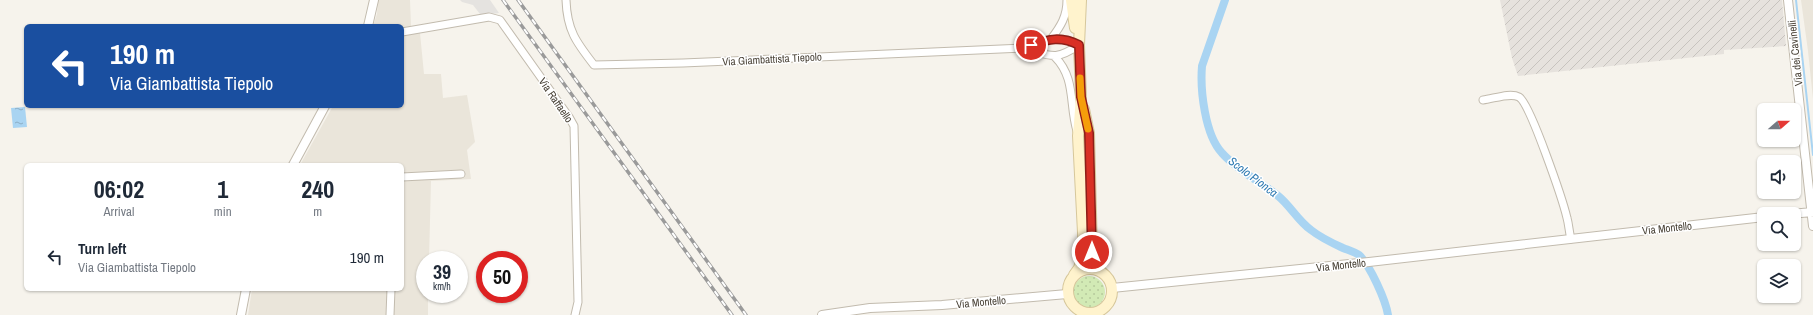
<!DOCTYPE html>
<html lang="en">
<head>
<meta charset="utf-8">
<style>
	:root { --surface:#fff; --page:#f6f6f7; --text:#1f2937; --muted:#747a83 }
	body { margin:0; font-family:"Archivo Narrow",sans-serif; background:var(--page); color:var(--text); height:100vh; display:flex; flex-direction:column; font-size:15px; white-space:nowrap }
	* { box-sizing:border-box; margin:0 }
	p { font-size:13px; color:var(--muted) }
	.icon { flex:none; width:22px; height:22px; fill:none; stroke:currentColor; stroke-width:2; stroke-linecap:round; stroke-linejoin:round }
	.map { position:relative; flex:1; overflow:hidden }
	.side { position:absolute; left:24px; top:163px; width:380px; height:128px; display:flex; flex-direction:column; background:var(--surface); border-radius:6px; box-shadow:0 1px 3px #0004 }
	.side>* { flex:none }
	.top-card { position:absolute; left:24px; top:24px; width:380px; height:84px; border-radius:6px; box-shadow:0 1px 3px #0004; background:#1a4fa0; color:#fff; overflow:hidden }
	.needle { width:26px; rotate:70deg }
	.controls { position:absolute; left:1757px; top:103px; display:grid; gap:8px }
	.controls a { display:grid; place-items:center; width:44px; height:44px; border-radius:6px; background:var(--surface); box-shadow:0 1px 3px #0004; font-size:20px }
	.speed { position:absolute; left:416px; top:251px; display:flex; gap:8px; font-size:20px; font-weight:700; text-align:center }
	.speed>* { display:grid; place-content:center; width:52px; height:52px; border-radius:50%; background:var(--surface); box-shadow:0 1px 3px #0004; line-height:1 }
	.speed small { font-size:10px; font-weight:400 }
	.speed .limit { border:6px solid #d22; background:#fff; color:#111 }
	.pin { position:absolute; display:grid; place-items:center; width:34px; height:34px; color:#fff; margin:-17px; border:2px solid #fff; border-radius:50%; box-shadow:0 1px 4px #0007 }
	.me { position:absolute; width:44px; margin:-22px; rotate:0deg; stroke-linejoin:round; filter:drop-shadow(0 0 3px #0008) }
	.turn { display:flex; align-items:center; gap:14px; height:84px; padding:0 20px; font-size:18px }
	.turn .icon { width:52px; height:52px; stroke-width:2.5 }
	.turn b { display:block; font-size:28px; line-height:34px }
	.eta { display:flex; justify-content:space-evenly; align-items:center; height:68px; text-align:center }
	.eta b { font-size:24px; font-weight:700; line-height:28px }
	ul { padding:0; list-style:none }
	li { display:flex; align-items:center; gap:12px; height:52px; padding:0 20px }
	li div { flex:1 }
	li b { display:block; font-size:15px }
	li em { font-style:normal }
	.map>svg:first-child { display:block }
	.residential { fill:#eae5da }
	.industrial { fill:url(#industrial-furrows) }
	.grass { fill:url(#grass-dots) }
	.parking { fill:#e5e3e0 }
	.water { fill:url(#water-ripples) }
	.lines { fill:none; stroke-linecap:round; stroke-linejoin:round }
	.stream { stroke:#a9d4f2; stroke-width:2 }
	.canal { stroke:#a9d4f2; stroke-width:8 }
	.minor-casing { stroke:#c2bbae; stroke-width:9 }
	.tertiary-casing { stroke:#c2bbae; stroke-width:10 }
	.secondary-casing { stroke:#d6c79b; stroke-width:12 }
	.minor { stroke:#fff; stroke-width:7 }
	.tertiary { stroke:#fff; stroke-width:8 }
	.secondary { stroke:#fff3cd; stroke-width:10 }
	.rail-casing { stroke:#9a9a9a; stroke-width:3.5 }
	.rail { stroke:#fff; stroke-width:2; stroke-dasharray:6; stroke-linecap:butt }
	.route-casing { stroke:#8d1f18; stroke-width:10 }
	.route { stroke:#d93025; stroke-width:7 }
	.slow { stroke:#f59e0b; stroke-width:7 }
	.labels { text-anchor:middle; stroke-width:3; stroke-linejoin:round; paint-order:stroke }
	.street-label { font-size:11px; fill:#4b4439; stroke:#fff }
	.water-label { font-size:12px; font-style:italic; fill:#2e7ab2; stroke:#fff }
</style>
</head>
<body>
<div class="map">
<svg width="1813" height="315" viewBox="0 0 1813 315">
	<defs>
		<pattern id="industrial-furrows" width="10" height="10" patternUnits="userSpaceOnUse"><rect width="10" height="10" fill="#e6e2dd"/><path d="M-1 1l2-2M0 10L10 0M9 11l2-2" fill="none" stroke="#c7c3be"/></pattern>
		<pattern id="grass-dots" width="8" height="8" patternUnits="userSpaceOnUse"><rect width="8" height="8" fill="#d2eab5"/><path d="M2 2h.1M6 6h.1" fill="none" stroke="#b6ca9c" stroke-width="1.8" stroke-linecap="round"/></pattern>
		<pattern id="water-ripples" width="26" height="14" patternUnits="userSpaceOnUse"><rect width="26" height="14" fill="#a9d4f2"/><path d="M2 4q2-2 4 0t4 0M15 11q2-2 4 0t4 0" fill="none" stroke="#8caec5"/></pattern>
	</defs>
	<rect width="100%" height="100%" fill="#f6f3ec"/>
	<path class="residential" d="M378,0H410L411,26L420,33L424,74H441L443,98L467,95L475,142L467,150L471,179L431,181L429,260H425V294H428V315H248L252,289H402V165H300L333,106H402V26H373L377,14Z
		M1801,0H1813V99L1808,51Z"/>
	<path class="industrial" d="M1500,0H1782L1786,46L1724,50V54L1518,76L1512,58Z"/>
	<path class="grass" d="M1073 292a16 16 0 1 1 32 0a16 16 0 1 1-32 0Z"/>
	<path class="parking" d="M460,0H490L499,13L484,15L480,14L473,5L462,2Z"/>
	<path class="water" d="M25,107L27,127L13,128L11,108Z"/>
	<g class="lines">
		<path class="stream" d="M1796,0L1813,155"/>
		<path class="canal" d="M1225,0L1202,66C1200,90 1205,135 1222,153C1237,170 1259,181 1277,195C1290,205 1298,221 1311,230C1321,238 1332,243 1343,248C1348,250 1355,252 1359,255C1370,265 1386,301 1388,315"/>
		<g class="minor-casing">
			<path id="minor" d="M566,0C567,30 576,42 594,65L683,63L1023,48C1045,41 1058,33 1079,45C1054,62 1050,55 1023,48
				M402,32L489,17L500,20L569,117L574,126L578,302L575,315
				M1051,39C1061,26 1067,16 1067,0
				M1055,57C1076,78 1069,105 1077,131
				M1483,100C1493,99 1510,92 1519,97C1530,103 1563,201 1567,218C1569,225 1569,232 1571,239
				M402,177L461,174
				M390,315L391,289"/>
		</g>
		<g class="tertiary-casing">
			<path id="tertiary" d="M1788,0L1813,226
				M368,26L374,0
				M293,165L325,106
				M1790,214L1813,212
				M1112,288L1369,262L1764,217
				M241,315L246,289
				M822,315L870,308L942,305L1067,294"/>
		</g>
		<g class="secondary-casing">
			<path id="secondary" d="M1071,0L1075,28
				M1084,109L1089,133L1092,252L1096,264L1101,272
				M1068 291a22 22 0 1 1 44 0a22 22 0 1 1-44 0Z
				M1074,275L1079,268L1084,252L1078,136L1081,97L1079,45L1081,0"/>
		</g>
		<use href="#minor" class="minor"/>
		<use href="#tertiary" class="tertiary"/>
		<use href="#secondary" class="secondary"/>
		<g class="rail-casing">
			<path id="rail" d="M503,0L732,315
				M518,0L746,315"/>
		</g>
		<use href="#rail" class="rail"/>
	</g>
	<g class="lines">
		<g class="route-casing">
			<path id="route" d="M1031,45C1049,39 1061,36 1079,45L1081,97L1089,133L1092,252"/>
		</g>
		<use href="#route" class="route"/>
		<path class="slow" d="M1080,78L1081,97L1088,129"/>
	</g>
	<g class="labels">
		<g class="street-label">
			<text transform="translate(1795 53) rotate(-96)" y="4">Via dei Cavinelli</text>
			<text transform="translate(772 59) rotate(-3)" y="4">Via Giambattista Tiepolo</text>
			<text transform="translate(556 100) rotate(56)" y="4">Via Raffaello</text>
			<text transform="translate(1667 228) rotate(-6)" y="4">Via Montello</text>
			<text transform="translate(1341 265) rotate(-6)" y="4">Via Montello</text>
			<text transform="translate(981 302) rotate(-5)" y="4">Via Montello</text>
		</g>
		<g class="water-label">
			<text transform="translate(1253 177) rotate(37)" y="4">Scolo Pionca</text>
		</g>
	</g>
</svg>
<div class="controls">
<a><svg class="needle" viewBox="-14 -14 28 28"><path d="M0-13l5 13h-10z" fill="#e53935"/><path d="M0 13l5-13h-10z" fill="#747a83"/></svg></a>
<a><svg class="icon" aria-label="sound" viewBox="0 0 24 24"><path d="M4 9h4l5-4v14l-5-4H4zM17 9q2 3 0 6"/></svg></a>
<a><svg class="icon" aria-label="search" viewBox="0 0 24 24"><circle cx="10" cy="10" r="6"/><path d="M15 15l6 6"/></svg></a>
<a><svg class="icon" aria-label="layers" viewBox="0 0 24 24"><path d="M12 4l9 5-9 5-9-5zM3 14l9 5 9-5"/></svg></a>
</div>
<div class="speed"><div>39<small>km/h</small></div><div class="limit">50</div></div>
<div class="pin" style="left:1031px;top:45px;background:#d93025"><svg class="icon" aria-label="arrive" viewBox="0 0 24 24"><path d="M6 21V4h12l-3 4 3 4H6"/></svg></div>
<svg class="me" style="left:1092px;top:252px" viewBox="-20 -20 40 40"><circle r="17" fill="#d93025" stroke="#fff" stroke-width="3"/><path d="M0-11L8 9 0 5-8 9z" fill="#fff"/></svg>
<div class="top-card">
<div class="turn"><svg class="icon" aria-label="left" viewBox="0 0 24 24"><path d="M17 20v-9H6M10 6l-5 5 5 5"/></svg><div><b>190 m</b>Via Giambattista Tiepolo</div></div>
</div>
<section class="side">
<div class="eta">
<div><b>06:02</b><p>Arrival</p></div>
<div><b>1</b><p>min</p></div>
<div><b>240</b><p>m</p></div>
</div>
<ul>
<li><svg class="icon" aria-label="left" viewBox="0 0 24 24"><path d="M17 20v-9H6M10 6l-5 5 5 5"/></svg><div><b>Turn left</b><p>Via Giambattista Tiepolo</p></div><em>190 m</em></li>
</ul>
</section>
</div>
</body>
</html>
